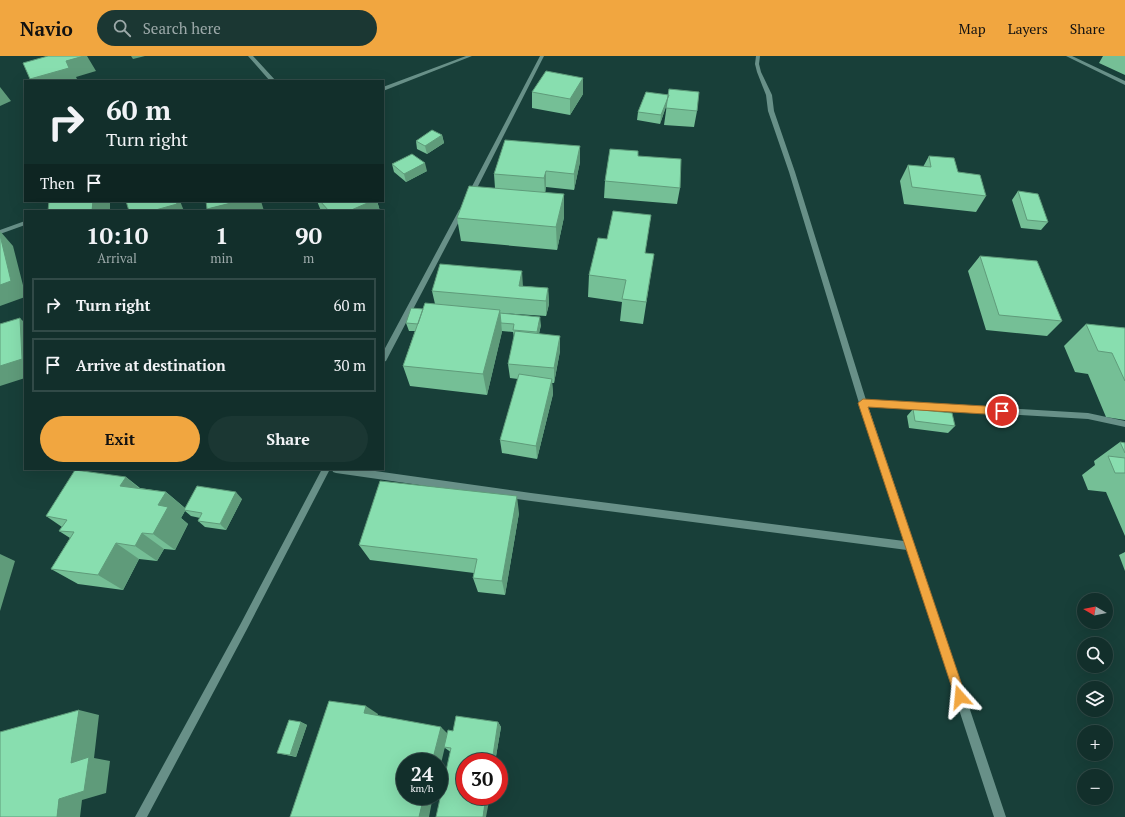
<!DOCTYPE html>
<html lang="en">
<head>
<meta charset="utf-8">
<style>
	:root { --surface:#122f2b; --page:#1b3733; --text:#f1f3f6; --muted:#9ca9a9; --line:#314a47; --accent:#f1a640 }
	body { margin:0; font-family:"PT Serif",serif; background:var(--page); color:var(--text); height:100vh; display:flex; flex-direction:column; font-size:15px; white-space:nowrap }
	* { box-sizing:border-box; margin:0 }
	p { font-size:13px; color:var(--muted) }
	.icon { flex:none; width:22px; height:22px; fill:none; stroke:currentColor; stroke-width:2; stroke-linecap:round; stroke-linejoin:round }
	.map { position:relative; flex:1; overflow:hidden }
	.drawer { position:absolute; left:24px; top:154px; width:360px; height:260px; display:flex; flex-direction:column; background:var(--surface); border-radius:0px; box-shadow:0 4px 16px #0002,0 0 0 1px var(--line) }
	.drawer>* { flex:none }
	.hud { position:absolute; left:24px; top:24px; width:360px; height:122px; border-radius:0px; box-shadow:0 4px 16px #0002,0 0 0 1px var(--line); background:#122f2b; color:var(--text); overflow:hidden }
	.needle { width:26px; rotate:279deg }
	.buttons { position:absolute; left:1077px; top:537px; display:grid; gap:8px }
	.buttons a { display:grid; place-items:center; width:36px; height:36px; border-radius:50%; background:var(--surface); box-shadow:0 4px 16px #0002,0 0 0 1px var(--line); font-size:20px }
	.speed { position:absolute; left:396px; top:697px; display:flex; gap:8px; font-size:20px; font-weight:700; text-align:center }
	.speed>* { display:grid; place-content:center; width:52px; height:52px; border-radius:50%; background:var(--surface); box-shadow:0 4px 16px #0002,0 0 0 1px var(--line); line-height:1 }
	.speed small { font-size:10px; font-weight:400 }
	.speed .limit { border:6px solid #d22; background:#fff; color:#111 }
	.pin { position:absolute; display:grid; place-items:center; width:34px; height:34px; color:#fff; margin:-17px; border:2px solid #fff; border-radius:50%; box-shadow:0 1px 4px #0007 }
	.me { position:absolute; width:44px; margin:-22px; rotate:342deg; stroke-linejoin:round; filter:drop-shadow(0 0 3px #0008) }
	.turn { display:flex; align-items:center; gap:14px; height:84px; padding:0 16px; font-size:18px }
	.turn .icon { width:52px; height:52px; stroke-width:2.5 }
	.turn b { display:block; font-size:28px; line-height:34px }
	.then { display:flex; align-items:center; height:38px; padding:0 16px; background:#0003; gap:8px; font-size:15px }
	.eta { display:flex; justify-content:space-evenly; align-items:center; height:68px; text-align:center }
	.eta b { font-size:24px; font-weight:800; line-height:28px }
	.action { display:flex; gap:8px; margin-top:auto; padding:8px 16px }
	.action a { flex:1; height:46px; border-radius:24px; background:var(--accent); color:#111; font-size:16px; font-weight:800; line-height:46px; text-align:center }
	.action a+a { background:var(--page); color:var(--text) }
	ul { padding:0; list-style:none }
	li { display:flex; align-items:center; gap:12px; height:54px; margin:0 8px 6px; padding:0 8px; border:2px solid var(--line); border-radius:0px }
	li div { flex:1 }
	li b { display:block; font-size:15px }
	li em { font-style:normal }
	header { display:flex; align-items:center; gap:24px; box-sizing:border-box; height:56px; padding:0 20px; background:var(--accent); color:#111 }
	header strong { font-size:19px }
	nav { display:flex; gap:22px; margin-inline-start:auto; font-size:14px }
	.search { width:280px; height:36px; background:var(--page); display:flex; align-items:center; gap:10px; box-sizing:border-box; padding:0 14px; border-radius:22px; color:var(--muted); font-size:15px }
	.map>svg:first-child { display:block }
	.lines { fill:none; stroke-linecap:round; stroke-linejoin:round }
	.minor { fill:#689088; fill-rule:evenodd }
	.wall { fill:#75bf96 }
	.shaded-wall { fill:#5f9b7a }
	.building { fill:#88deaf; stroke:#5f9b7a }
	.route { fill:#f1a640; stroke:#9d6c2a }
</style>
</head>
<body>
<header>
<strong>Navio</strong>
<div class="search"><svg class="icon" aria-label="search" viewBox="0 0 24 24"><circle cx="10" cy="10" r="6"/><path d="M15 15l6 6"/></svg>Search here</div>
<nav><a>Map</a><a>Layers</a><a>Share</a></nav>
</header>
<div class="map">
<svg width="1125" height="761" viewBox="0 0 1125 761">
	<rect width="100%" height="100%" fill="#183f39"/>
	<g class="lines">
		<path class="minor" d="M248,0H253L276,25H270Z
			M466,0H472L383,35V31Z
			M540,0H544L473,140L470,142L468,141L467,140Z
			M756,0H760L759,8L761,16L772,39L774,55L795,116L866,344L1088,357L1125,365V371L1088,363L868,350L1006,761H994L907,494L531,445L336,417L333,416L332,413H361L531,437L904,485L859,347L789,116L768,55L766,39L757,16L755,8Z
			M1066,0H1072L1125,25V29Z
			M462,152L465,154L386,305L383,306V296L459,154Z
			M25,165V169L0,178V174Z
			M322,413H330L246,575L147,761H135L240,569Z"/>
	</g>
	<path class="wall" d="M1103,0H1125V19L1099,7Z
		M583,22V38L570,59L532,52V36Z
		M646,36L697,55L694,71L664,69L667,48L660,68L637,64L638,56Z
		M442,79L444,87L427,98L417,93L416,85Z
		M580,90V106L574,134L546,131L545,137L564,138V161L557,194L461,185L457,162L495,132L494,118Z
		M638,100L680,132L677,148L604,142L605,125Z
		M929,100L958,116L986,140L976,156L904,148L900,125L908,109L923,111Z
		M392,108L427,115L406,126L394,116Z
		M1018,135L1048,166L1041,174L1021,172L1012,144Z
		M317,145H377L380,155H321Z
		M651,159L645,197L654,198L643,268L620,265L622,246L588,241L589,219L607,183Z
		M980,200L1062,265L1047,280L986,274L968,215Z
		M523,230L548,232L549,248L546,260L500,257L541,269L539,278L560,280V295L554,327H552L553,338L537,403L502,397L500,384L518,323L510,322L508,308L514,281L513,276L502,275L487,339L410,330L403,310L415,275H409L406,267L423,253L435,248L432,235Z
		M1086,268L1125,272V364L1106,361L1088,318L1075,316L1064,290Z
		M913,353L955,370L948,377L909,372L907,360Z
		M1120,386L1125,387V480L1106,436L1088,434L1082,419L1095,409L1094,405Z
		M126,421L140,432L166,436L185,452L242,443L226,474L205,471L198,465L200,462L191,460L185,455L181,462L188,468L175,494L164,493L157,505L139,503L123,534L78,528L51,513L70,482L59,475L62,471L46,460Z
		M519,457L505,539L478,536L473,522L474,517L370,504L359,489Z
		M1125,496V515L1119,499Z
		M378,658L377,660L447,677L453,675L498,666L501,671L495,706H465L445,692L290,761Z
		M301,666L307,669L296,701L277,697Z"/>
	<path class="shaded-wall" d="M84,0H87L96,15L76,21L78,25H31L30,23L66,5Z
		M131,0H145L133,3Z
		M583,22V38L570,59V43Z
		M0,31L11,45L0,50Z
		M669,39L667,47L660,68L661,59Z
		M442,79L444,87L427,98L425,90Z
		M580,90V106L574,134V118Z
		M425,107L427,115L406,126L404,118Z
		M546,115V131L545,139L544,122Z
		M564,138V161L557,194L556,171Z
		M93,145H110V155H92Z
		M176,145H180L184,155H152Z
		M239,145H261L264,155H208L207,153Z
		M293,145H299L294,147Z
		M372,145H377L380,155H349Z
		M0,175L13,190L25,237V241L0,250Z
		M522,215L523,231L519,230Z
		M548,232L549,248L546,260V245Z
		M500,254L502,276L487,339L483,318Z
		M540,261L541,269L537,284V276Z
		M20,262L25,267V322L0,330V310Z
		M560,280V295L554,327V312Z
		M552,323L553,338L537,403L536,390Z
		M126,421L147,439L120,430Z
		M166,436L186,453L181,462L188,468L175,494L153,478L158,449Z
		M236,436L242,443L226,474L220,468Z
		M517,440L519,457L505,539L502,525Z
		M142,477L164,493L157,505L135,490Z
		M116,487L139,503L123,534L98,519Z
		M0,498L15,505L0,555Z
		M366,650L378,658L376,665L364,657Z
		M79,654L99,659L94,702L110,705L106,737L82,744L80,761H57L59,743L71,707Z
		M301,666L307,669L296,701L290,699Z
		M498,666L501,671L495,706H492Z
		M441,671L448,678L439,716V706H432Z
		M424,740H433L429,761H419Z
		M486,740H490L486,761H483Z"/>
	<path class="building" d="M48,0H84L66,5L69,12L30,23L23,7Z
		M546,15L583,22L570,43L532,36Z
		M669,33L699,36L697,55L666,52Z
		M646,36L669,39L661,59L638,56Z
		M432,74L442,79L425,90L416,85Z
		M505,84L580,90L574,118L546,115L544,122L494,118Z
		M610,93L638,95V100L681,103L680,132L605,125Z
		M412,98L425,107L404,118L392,108Z
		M929,100L954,102L958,116L980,119L986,140L912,131L908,109L931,111Z
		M469,130L564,138L556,171L457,162Z
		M1018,135L1038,138L1048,166L1027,164Z
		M49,145H93L92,155H48Z
		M126,145H176L177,148L152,155H129Z
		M206,145H239L207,153Z
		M320,145H372L349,155H329Z
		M613,155L651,159L645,197L654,198L646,246L622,243L626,224L589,219L598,182L607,183Z
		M0,179L11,225L0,229Z
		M980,200L1037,205L1062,265L999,259Z
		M440,208L522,215L519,230L548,232L546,245L432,235Z
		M425,247L500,254L483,318L403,310Z
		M411,252L423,253L418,268L406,267Z
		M500,257L540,261L537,276L513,274L514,268L501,267Z
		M20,262L22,303L0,310V268Z
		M1086,268L1125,272V325L1112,297L1098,295Z
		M515,275L560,280L554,312L508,308Z
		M519,318L552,323L536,390L500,384Z
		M913,353L952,357L955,370L915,365Z
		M1120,386L1125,387V397Z
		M1108,400L1125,402V417H1115Z
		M75,414L126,421L120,430L166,436L158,449L168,451L153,478L142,477L135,490L116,487L98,519L51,513L74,476L59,475L67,464L46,460Z
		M380,425L517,440L502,525L473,522L477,503L359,489Z
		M197,430L236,436L220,468L198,465L202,457L184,454Z
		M329,645L366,650L364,657L441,671L432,706H405V740H424L419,761H290Z
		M79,654L71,707L89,701L84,735L59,743L57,761H0V676Z
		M456,660L498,666L492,706H465V740H486L483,761H436L451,692L444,691L448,674L453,675Z
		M289,664L301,666L290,699L277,697Z"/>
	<path class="route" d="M863,343L1002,351L1006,355L1002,359L868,351L966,641L965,645L960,646L956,645L955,641L858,347Z"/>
</svg>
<div class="buttons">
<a><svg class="needle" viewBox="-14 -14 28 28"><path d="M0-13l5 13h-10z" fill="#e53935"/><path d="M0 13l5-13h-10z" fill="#9ca9a9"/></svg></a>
<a><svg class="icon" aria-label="search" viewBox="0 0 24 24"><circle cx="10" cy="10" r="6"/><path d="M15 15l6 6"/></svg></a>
<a><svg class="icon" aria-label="layers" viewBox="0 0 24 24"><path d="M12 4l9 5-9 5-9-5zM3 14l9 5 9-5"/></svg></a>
<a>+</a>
<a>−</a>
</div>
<div class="speed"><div>24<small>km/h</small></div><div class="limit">30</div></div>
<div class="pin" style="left:1002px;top:355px;background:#d93025"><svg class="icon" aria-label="arrive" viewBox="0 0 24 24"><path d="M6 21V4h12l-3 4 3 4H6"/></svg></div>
<svg class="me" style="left:960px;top:641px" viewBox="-20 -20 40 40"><path d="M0-17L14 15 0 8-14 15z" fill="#f1a640" stroke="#fff" stroke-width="4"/></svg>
<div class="hud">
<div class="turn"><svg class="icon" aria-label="right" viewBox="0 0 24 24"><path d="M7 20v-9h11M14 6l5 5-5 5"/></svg><div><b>60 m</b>Turn right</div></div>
<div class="then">Then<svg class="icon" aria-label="arrive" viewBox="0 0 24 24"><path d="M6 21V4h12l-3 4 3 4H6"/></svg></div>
</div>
<section class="drawer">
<div class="eta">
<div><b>10:10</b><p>Arrival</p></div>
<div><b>1</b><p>min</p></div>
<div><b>90</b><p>m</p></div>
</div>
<ul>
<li><svg class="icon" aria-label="right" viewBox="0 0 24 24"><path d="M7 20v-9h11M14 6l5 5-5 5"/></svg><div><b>Turn right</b></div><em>60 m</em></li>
<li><svg class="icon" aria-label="arrive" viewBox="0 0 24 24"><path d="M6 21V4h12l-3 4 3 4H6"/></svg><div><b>Arrive at destination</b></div><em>30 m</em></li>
</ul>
<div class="action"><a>Exit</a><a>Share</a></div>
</section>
</div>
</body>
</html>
